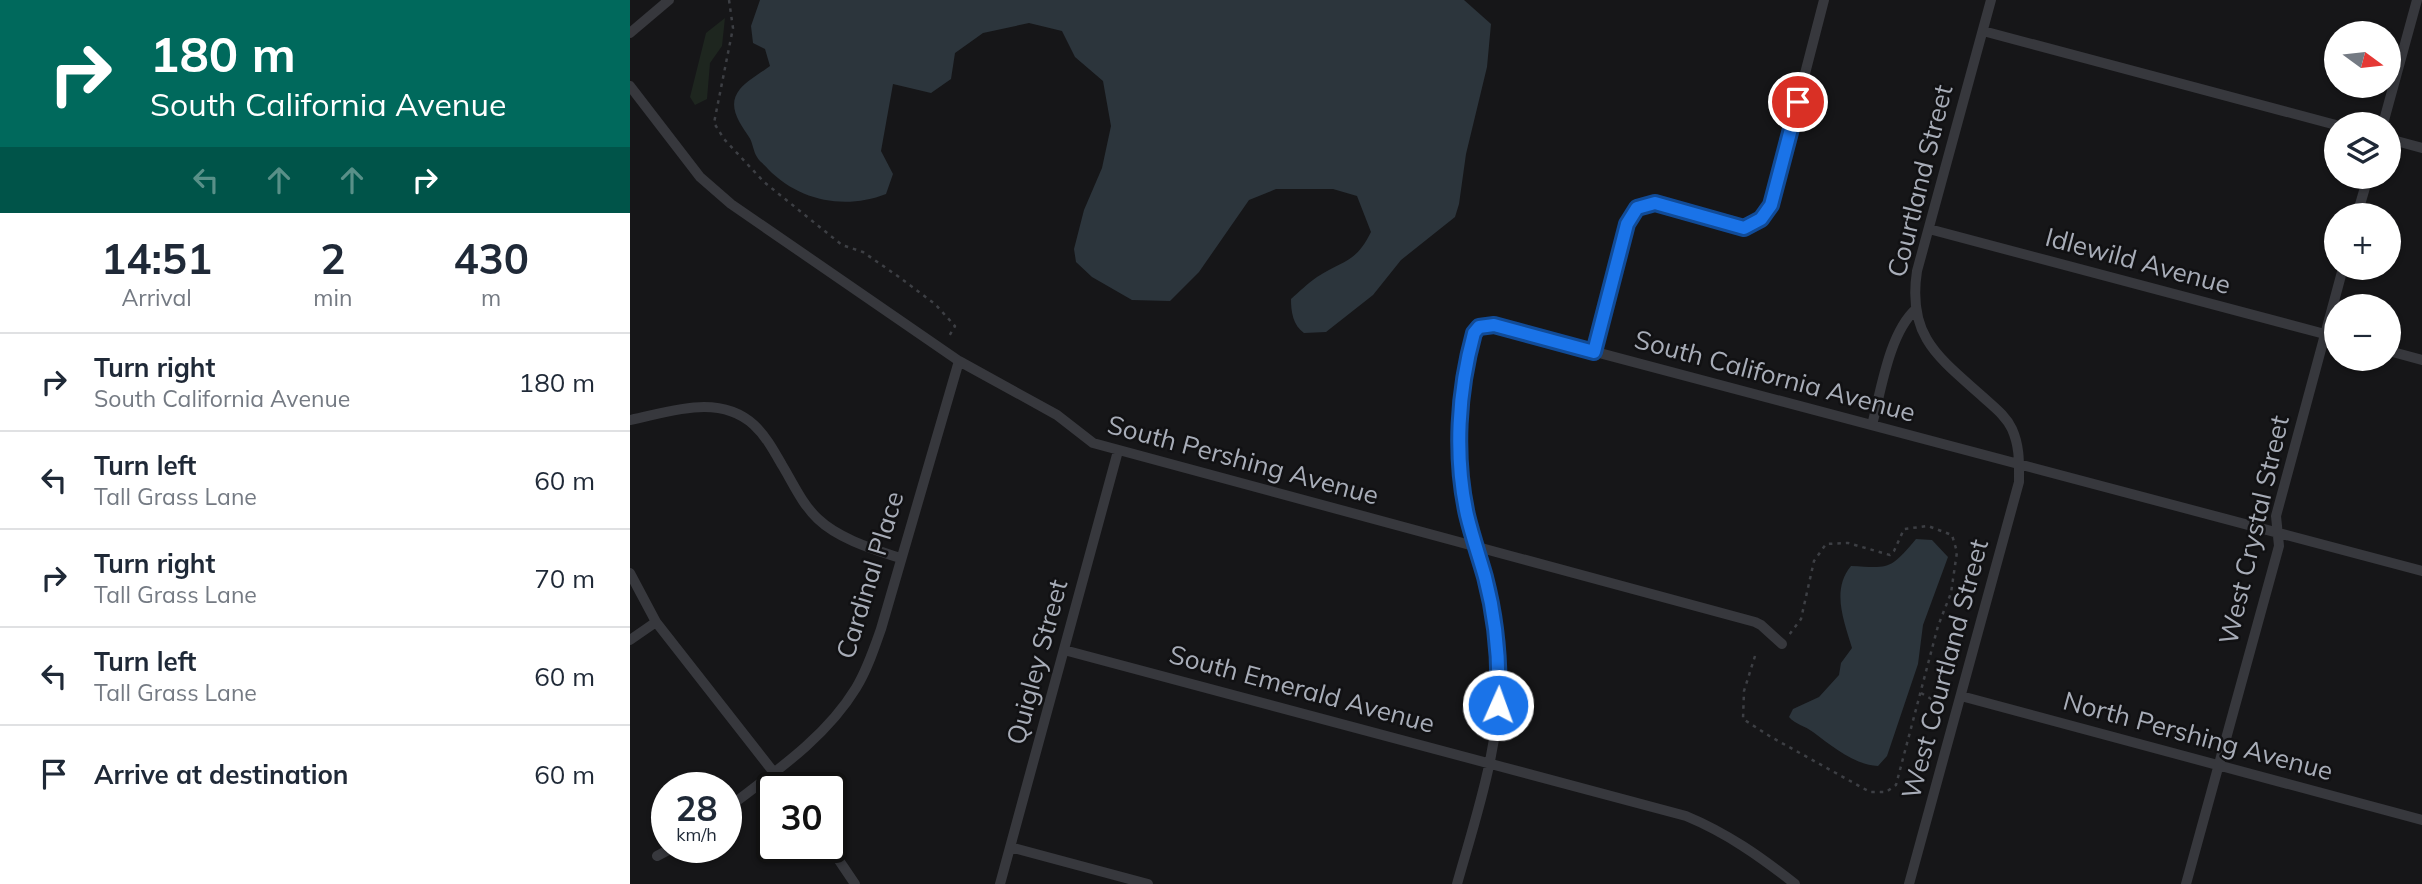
<!DOCTYPE html>
<html lang="en">
<head>
<meta charset="utf-8">
<style>
	:root { --surface:#fff; --page:#f2f2f3; --text:#1f2937; --muted:#747a83; --line:#e0e1e3 }
	body { margin:0; font-family:Mulish,sans-serif; background:var(--page); color:var(--text); height:100vh; display:flex; flex-direction:column; font-size:26px; white-space:nowrap }
	* { box-sizing:border-box; margin:0 }
	p { font-size:23px; color:var(--muted) }
	.icon { flex:none; width:38px; height:38px; fill:none; stroke:currentColor; stroke-width:2; stroke-linecap:round; stroke-linejoin:round }
	.map { position:relative; flex:1; overflow:hidden }
	.drawer { display:flex; flex-direction:column; background:var(--surface); width:630px }
	.drawer>* { flex:none }
	.guide { background:#00695c; color:#fff; overflow:hidden }
	.needle { width:46px; rotate:105deg }
	.fabs { position:absolute; left:1694px; top:21px; display:grid; gap:14px }
	.fabs a { display:grid; place-items:center; width:77px; height:77px; border-radius:50%; background:var(--surface); box-shadow:0 2px 5px #0004; font-size:35px }
	.speed { position:absolute; left:21px; top:772px; display:flex; gap:14px; font-size:35px; font-weight:700; text-align:center }
	.speed>* { display:grid; place-content:center; width:91px; height:91px; border-radius:50%; background:var(--surface); box-shadow:0 2px 5px #0004; line-height:1 }
	.speed small { font-size:18px; font-weight:400 }
	.speed .limit { border:4px solid #111; border-radius:10px; background:#fff; color:#111 }
	.pin { position:absolute; display:grid; place-items:center; width:60px; height:60px; color:#fff; margin:-30px; border:4px solid #fff; border-radius:50%; box-shadow:0 2px 7px #0007 }
	.me { position:absolute; width:77px; margin:-38px; rotate:2deg; stroke-linejoin:round; filter:drop-shadow(0 0 5px #0008) }
	.turn { display:flex; align-items:center; gap:24px; height:147px; padding:0 35px; font-size:32px }
	.turn .icon { width:91px; height:91px; stroke-width:2.5 }
	.turn b { display:block; font-size:49px; line-height:60px }
	.lanes { display:flex; align-items:center; height:66px; padding:0 35px; background:#0003; justify-content:center; gap:35px; direction:ltr }
	.lanes .off { opacity:.35 }
	.eta { display:flex; justify-content:space-evenly; align-items:center; height:119px; text-align:center }
	.eta b { font-size:42px; font-weight:700; line-height:49px }
	ul { padding:0; list-style:none }
	li { display:flex; align-items:center; gap:21px; height:98px; padding:0 35px; border-top:2px solid var(--line) }
	li div { flex:1 }
	li b { display:block; font-size:26px }
	li em { font-style:normal }
	main { display:flex; flex:1; min-height:0 }
	.map>svg:first-child { display:block }
	.green { fill:#1e261f }
	.water { fill:#2c353c }
	.lines { fill:none; stroke-linecap:round; stroke-linejoin:round }
	.path { stroke:#3d3f44; stroke-width:2.5; stroke-dasharray:3.5 5; stroke-linecap:butt }
	.street { stroke:#37383d; stroke-width:10 }
	.route-casing { stroke:#114b97; stroke-width:18 }
	.route { stroke:#1a73e8; stroke-width:12 }
	.labels { text-anchor:middle; stroke-width:5; stroke-linejoin:round; paint-order:stroke }
	.street-label { font-size:26px; fill:#a8adb8; stroke:#111113 }
</style>
</head>
<body>
<main>
<section class="drawer">
<div class="guide">
<div class="turn"><svg class="icon" aria-label="right" viewBox="0 0 24 24"><path d="M7 20v-9h11M14 6l5 5-5 5"/></svg><div><b>180 m</b>South California Avenue</div></div>
<div class="lanes"><svg class="icon off" aria-label="left" viewBox="0 0 24 24"><path d="M17 20v-9H6M10 6l-5 5 5 5"/></svg><svg class="icon off" aria-label="ahead" viewBox="0 0 24 24"><path d="M12 20V5M6 11l6-6 6 6"/></svg><svg class="icon off" aria-label="ahead" viewBox="0 0 24 24"><path d="M12 20V5M6 11l6-6 6 6"/></svg><svg class="icon" aria-label="right" viewBox="0 0 24 24"><path d="M7 20v-9h11M14 6l5 5-5 5"/></svg></div>
</div>
<div class="eta">
<div><b>14:51</b><p>Arrival</p></div>
<div><b>2</b><p>min</p></div>
<div><b>430</b><p>m</p></div>
</div>
<ul>
<li><svg class="icon" aria-label="right" viewBox="0 0 24 24"><path d="M7 20v-9h11M14 6l5 5-5 5"/></svg><div><b>Turn right</b><p>South California Avenue</p></div><em>180 m</em></li>
<li><svg class="icon" aria-label="left" viewBox="0 0 24 24"><path d="M17 20v-9H6M10 6l-5 5 5 5"/></svg><div><b>Turn left</b><p>Tall Grass Lane</p></div><em>60 m</em></li>
<li><svg class="icon" aria-label="right" viewBox="0 0 24 24"><path d="M7 20v-9h11M14 6l5 5-5 5"/></svg><div><b>Turn right</b><p>Tall Grass Lane</p></div><em>70 m</em></li>
<li><svg class="icon" aria-label="left" viewBox="0 0 24 24"><path d="M17 20v-9H6M10 6l-5 5 5 5"/></svg><div><b>Turn left</b><p>Tall Grass Lane</p></div><em>60 m</em></li>
<li><svg class="icon" aria-label="arrive" viewBox="0 0 24 24"><path d="M6 21V4h12l-3 4 3 4H6"/></svg><div><b>Arrive at destination</b></div><em>60 m</em></li>
</ul>
</section>
<div class="map">
<svg width="1792" height="884" viewBox="0 0 1792 884">
	<rect width="100%" height="100%" fill="#161618"/>
	<path class="green" d="M95,18L92,46L80,63L77,99L65,105L60,97L76,33Z"/>
	<path class="water" d="M130,0H834L861,24L857,67L836,154L829,204L825,217L771,260L743,295L696,332L674,333C663,325 661,312 661,299C669,292 678,283 687,277C713,260 725,264 741,232L727,196L703,189H646L619,200L569,272L540,301L502,300L462,277L446,262L444,249L454,210L472,168L481,126L473,81L445,57L432,31L399,23L353,33L325,53L321,79L301,93L263,84L251,151L263,174L256,194C215,210 169,201 138,169C135,165 129,161 127,157C123,151 123,143 119,137C110,123 96,106 110,89C118,80 131,73 140,66L135,49L123,43L121,26Z
		M1286,539L1302,540L1318,557L1293,625L1288,664L1257,756L1248,766C1224,765 1202,746 1183,732C1175,726 1165,724 1159,717L1163,709L1189,697L1209,675L1211,663L1222,648C1214,621 1201,590 1221,566C1260,568 1260,570 1286,539Z"/>
	<g class="lines">
		<path class="path" d="M99,0L103,28L84,123L94,139L134,182L212,245L233,252L269,277L305,304L325,326L318,338
			M1125,656L1114,691L1113,719L1141,737L1240,792H1256L1266,785L1308,626L1321,593L1327,552L1322,535L1298,526L1274,529L1264,551L1260,555L1218,543L1196,544L1184,561L1171,619L1159,635
			M1291,693L1310,704"/>
		<path class="street" d="M1353,31L1706,125
			M0,33L39,0
			M0,86L70,177L101,204L329,361L427,415L463,443L1125,622L1131,625L1152,644
			M1753,124L1787,0
			M1759,139L1792,148
			M1727,215L1738,177
			M1299,229L1706,337
			M1759,351L1792,360
			M964,352L997,224L1007,208L1025,203L1114,228L1131,219L1141,205L1194,0
			M0,420C40,412 89,393 124,425C136,436 144,451 152,465C163,483 172,504 188,519C209,539 243,549 270,558
			M1242,425C1251,391 1259,333 1286,309
			M0,573L26,622L156,788
			M0,640L26,622
			M434,650L1056,816C1097,833 1131,857 1165,884
			M1331,696L1792,820
			M96,809C142,774 195,739 226,688C237,670 244,649 251,629L329,361
			M200,847L225,884
			M380,847L518,884
			M27,856L44,847
			M370,884L488,451
			M827,884C847,813 872,741 869,666C867,613 849,566 837,515C827,471 828,423 835,378C837,361 838,341 849,327L864,325L1792,571
			M1279,884L1389,482C1389,463 1390,447 1382,429C1376,416 1364,407 1353,397C1308,357 1277,336 1287,271L1361,0
			M1556,884L1649,546L1646,516L1713,268"/>
	</g>
	<g class="lines">
		<g class="route-casing">
			<path id="route" d="M868,705C870,661 866,619 855,577C849,556 842,536 837,515C824,456 828,391 844,333L849,327L864,325L964,352L997,224L1007,208L1025,203L1114,228L1131,219L1141,205L1168,102"/>
		</g>
		<use href="#route" class="route"/>
	</g>
	<g class="labels">
		<g class="street-label">
			<text transform="translate(1290 181) rotate(-76)" y="9">Courtland Street</text>
			<text transform="translate(1508 261) rotate(15)" y="9">Idlewild Avenue</text>
			<text transform="translate(1145 376) rotate(15)" y="9">South California Avenue</text>
			<text transform="translate(613 460) rotate(15)" y="9">South Pershing Avenue</text>
			<text transform="translate(1624 530) rotate(-77)" y="9">West Crystal Street</text>
			<text transform="translate(240 575) rotate(-73)" y="9">Cardinal Place</text>
			<text transform="translate(407 662) rotate(-75)" y="9">Quigley Street</text>
			<text transform="translate(1315 669) rotate(-75)" y="9">West Courtland Street</text>
			<text transform="translate(672 689) rotate(15)" y="9">South Emerald Avenue</text>
			<text transform="translate(1568 736) rotate(15)" y="9">North Pershing Avenue</text>
		</g>
	</g>
</svg>
<div class="fabs">
<a><svg class="needle" viewBox="-14 -14 28 28"><path d="M0-13l5 13h-10z" fill="#e53935"/><path d="M0 13l5-13h-10z" fill="#747a83"/></svg></a>
<a><svg class="icon" aria-label="layers" viewBox="0 0 24 24"><path d="M12 4l9 5-9 5-9-5zM3 14l9 5 9-5"/></svg></a>
<a>+</a>
<a>−</a>
</div>
<div class="speed"><div>28<small>km/h</small></div><div class="limit">30</div></div>
<div class="pin" style="left:1168px;top:102px;background:#d93025"><svg class="icon" aria-label="arrive" viewBox="0 0 24 24"><path d="M6 21V4h12l-3 4 3 4H6"/></svg></div>
<svg class="me" style="left:868px;top:705px" viewBox="-20 -20 40 40"><circle r="17" fill="#1a73e8" stroke="#fff" stroke-width="3"/><path d="M0-11L8 9 0 5-8 9z" fill="#fff"/></svg>
</div>
</main>
</body>
</html>
